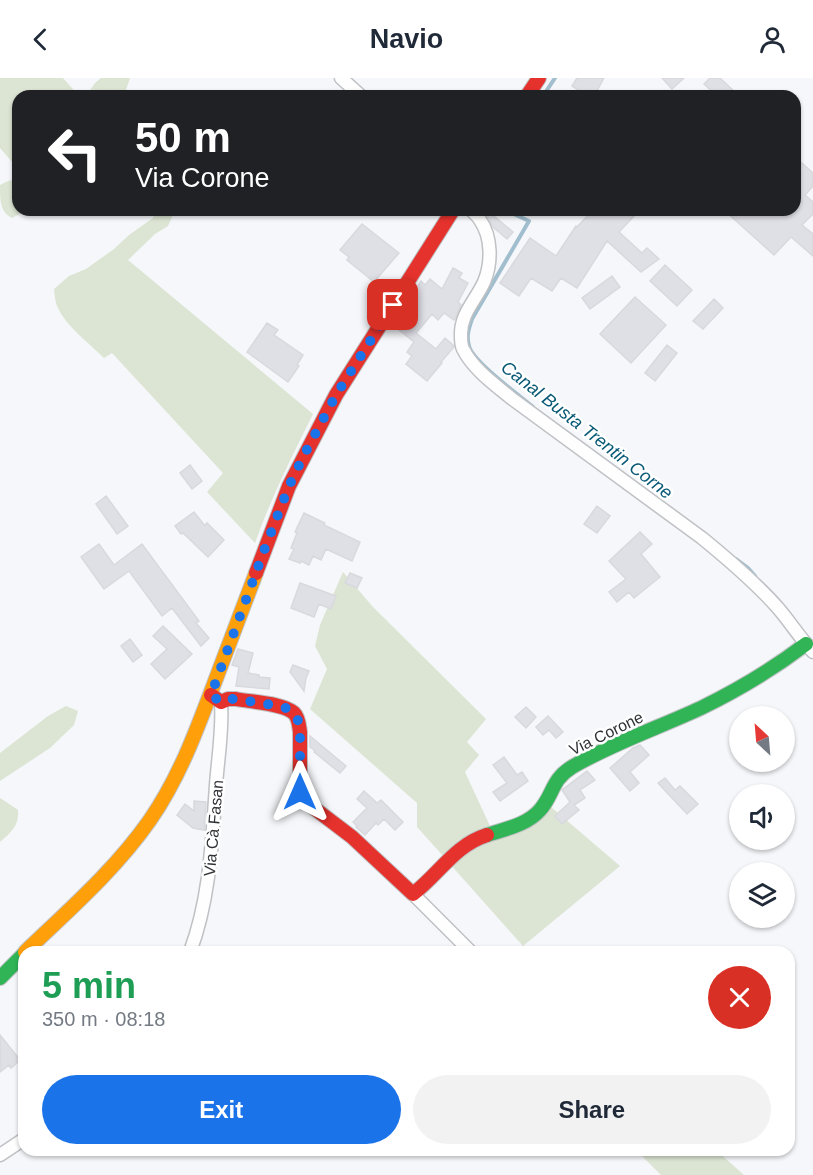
<!DOCTYPE html>
<html lang="en">
<head>
<meta charset="utf-8">
<style>
	:root { --surface:#fff; --page:#f2f2f3; --text:#1f2937; --muted:#747a83; --accent:#1a73e8 }
	body { margin:0; font-family:Helvetica,sans-serif; background:var(--page); color:var(--text); height:100vh; display:flex; flex-direction:column; font-size:22px; white-space:nowrap }
	* { box-sizing:border-box; margin:0 }
	p { font-size:20px; color:var(--muted) }
	.icon { flex:none; width:33px; height:33px; fill:none; stroke:currentColor; stroke-width:2; stroke-linecap:round; stroke-linejoin:round }
	.map { position:relative; flex:1; overflow:hidden }
	.side { position:absolute; left:18px; top:868px; width:777px; height:210px; display:flex; flex-direction:column; background:var(--surface); border-radius:18px; box-shadow:0 2px 4px #0004 }
	.side>* { flex:none }
	.guide { position:absolute; left:12px; top:12px; width:789px; height:126px; border-radius:18px; box-shadow:0 2px 4px #0004; background:#202124; color:#fff; overflow:hidden }
	.needle { width:39px; rotate:334deg }
	.controls { position:absolute; left:729px; top:628px; display:grid; gap:12px }
	.controls a { display:grid; place-items:center; width:66px; height:66px; border-radius:50%; background:var(--surface); box-shadow:0 2px 4px #0004; font-size:30px }
	.pin { position:absolute; display:grid; place-items:center; width:51px; height:51px; color:#fff; margin:-26px; border-radius:12px; box-shadow:0 3px 9px #0006 }
	.me { position:absolute; width:66px; margin:-33px; rotate:0deg; stroke-linejoin:round; filter:drop-shadow(0 0 4px #0008) }
	.turn { display:flex; align-items:center; gap:21px; height:126px; padding:0 24px; font-size:27px }
	.turn .icon { width:78px; height:78px; stroke-width:2.5 }
	.turn b { display:block; font-size:42px; line-height:51px }
	.round { display:grid; place-items:center; flex:none; width:63px; height:63px; border-radius:32px; background:var(--page) }
	.headline { display:flex; align-items:center; justify-content:space-between; height:102px; padding:0 24px }
	h1 { font-size:36px; font-weight:700; line-height:45px; color:#1e9e55 }
	.action { display:flex; gap:12px; margin-top:auto; padding:12px 24px }
	.action a { flex:1; height:69px; border-radius:36px; background:var(--accent); color:#fff; font-size:24px; font-weight:700; line-height:69px; text-align:center }
	.action a+a { background:var(--page); color:var(--text) }
	header { display:flex; justify-content:space-between; align-items:center; height:78px; padding:0 24px; background:var(--surface); font-size:27px; font-weight:700 }
	.map>svg:first-child { display:block }
	.green { fill:#dce5d3 }
	.lines { fill:none; stroke-linecap:round; stroke-linejoin:round }
	.stream { stroke:#a1bece; stroke-width:4 }
	.building { fill:#dfdfe6; stroke:#d8d9dc; stroke-width:1.5 }
	.street-casing { stroke:#bfc1c4; stroke-width:15 }
	.fast-casing { stroke:#bfc1c4; stroke-width:16 }
	.slow-casing { stroke:#bfc1c4; stroke-width:16 }
	.jam-casing { stroke:#bfc1c4; stroke-width:16 }
	.street { stroke:#fefefe; stroke-width:12 }
	.fast { stroke:#30b455; stroke-width:14 }
	.slow { stroke:#ff9f0a; stroke-width:14 }
	.jam { stroke:#e5322d; stroke-width:14 }
	.route { stroke:#1a73e8; stroke-width:10; stroke-dasharray:0 18 }
	.labels { text-anchor:middle; stroke-width:5; stroke-linejoin:round; paint-order:stroke }
	.street-label { font-size:16px; fill:#303134; stroke:#fff }
	.water-label { font-size:18px; font-style:italic; fill:#085976; stroke:#fff }
</style>
</head>
<body>
<header><svg class="icon" aria-label="back" viewBox="0 0 24 24"><path d="M15 5l-7 7 7 7"/></svg>Navio<svg class="icon" aria-label="person" viewBox="0 0 24 24"><circle cx="12" cy="8" r="4"/><path d="M4 21q1-7 8-7t8 7"/></svg></header>
<div class="map">
<svg width="813" height="1097" viewBox="0 0 813 1097">
	<rect width="100%" height="100%" fill="#f5f7fa"/>
	<path class="green" d="M0,0H63L79,18H18V91L0,70Z
		M101,0H130L124,18H86L95,5Z
		M18,101V132H27L12,140C0,134 0,122 0,107L8,103Z
		M154,132H175L168,148L155,156L128,182L313,336C292,378 271,420 255,465L207,414L223,395L112,275L104,280C90,266 66,248 58,230C55,224 55,218 54,211L69,198L86,191L114,171L129,157L153,140L155,134Z
		M343,494L373,529L486,641L467,664L479,677L465,694L490,748L444,779L417,749V725L310,631L327,591L315,568L320,547Z
		M66,628L78,633L74,647L50,670L0,703V675L48,638Z
		M0,720L18,732C19,748 12,753 0,764Z
		M551,729L620,788L523,868L450,786L471,768Z
		M637,1073H717L744,1097H661Z"/>
	<g class="lines">
		<path class="stream" d="M543,18L555,0
			M505,132L529,143L472,241C469,250 466,258 469,268C472,283 520,318 533,329
			M736,481L748,490L755,498"/>
	</g>
	<path class="building" d="M577,0H604L594,18H588L572,8Z
		M662,0H684L672,11Z
		M710,0H720L739,18H717L704,6Z
		M795,79L813,95V108L805,117L813,124V136L802,147L813,156V178L791,159L774,177L724,132H795Z
		M593,132H627L634,138L619,154L642,175L647,170L659,181L641,194L607,163L577,210L561,200L552,213L531,200L519,218L500,205L530,160L556,178L576,148L577,149Z
		M489,134L513,154L507,161L493,149L487,137Z
		M362,146L399,175L374,204L347,182L349,179L340,172Z
		M665,187L692,212L677,228L650,203Z
		M453,190L462,195L459,200L468,205L458,224L461,227L455,241L454,242L444,235L438,242L432,236L416,255L436,271L445,260L453,267L454,269L441,284L442,285L427,303L406,286L412,278L407,274L414,264L394,248L417,219L413,216L421,203L425,207L430,201L442,211Z
		M612,198L620,209L590,231L582,220Z
		M635,219L666,247L631,285L600,256Z
		M714,221L723,230L703,251L693,243Z
		M267,245L278,252L274,257L303,277L297,287L299,288L288,304L247,274Z
		M667,267L677,275L655,303L645,295Z
		M190,387L202,403L192,411L180,395Z
		M106,418L128,448L117,456L96,426Z
		M597,428L610,438L597,455L584,446Z
		M194,434L205,448L207,445L224,462L208,479L183,455L181,456L175,448Z
		M304,435L325,445L324,447L360,464L352,483L326,471L321,482L313,478L309,487L301,483L300,485L289,481L294,471L291,470L297,455L295,454Z
		M640,454L652,466L641,476L660,499L634,520L629,514L617,524L609,514L626,501L609,483Z
		M99,466L114,487L142,466L199,543L196,545L209,560L201,568L172,530L162,538L129,493L104,511L81,479Z
		M350,495L362,500L357,510L345,505Z
		M300,505L336,518L331,531L319,526L314,539L291,530Z
		M163,548L192,576L165,601L151,586L167,571L153,558Z
		M130,561L142,577L133,584L121,568Z
		M238,571L253,575L248,595L259,597V599L270,600L269,611L236,608L239,589L232,587Z
		M293,587L309,593L306,600L304,613L290,594Z
		M526,629L536,639L526,650L515,639Z
		M548,638L563,654L556,660L549,652L543,657L536,649Z
		M310,658L346,688L340,695L314,674L315,673L310,669Z
		M640,667L649,677L630,694L639,705L630,713L610,690L633,670Z
		M504,679L517,697L522,694L528,703L500,723L493,714L507,705L493,687Z
		M587,693L595,702L580,712L585,720L574,727L579,732L562,746L555,738L570,724L562,712Z
		M665,700L675,712L680,708L698,726L687,736L658,705Z
		M364,713L377,725L381,722L403,744L395,752L384,741L378,747L376,745L365,757L356,749L357,748L353,744L367,730L357,721Z
		M194,723L206,724L204,752L193,750L177,737L185,726L194,733Z
		M0,957L20,982L11,990L9,987L0,994Z"/>
	<g class="lines">
		<g class="street-casing">
			<path id="street" d="M341,0L361,18
				M471,132C474,135 478,138 480,142C492,159 492,185 484,204C476,222 460,236 461,258C461,262 461,267 463,271C473,291 494,306 511,320L702,460C729,482 755,504 778,530C790,544 800,560 813,574
				M413,816L471,874
				M190,874C210,821 212,763 216,707C218,679 223,652 221,624
				M0,1077L24,1061"/>
		</g>
		<g class="fast-casing">
			<path id="fast" d="M487,757C505,751 527,747 540,732C554,716 551,702 572,689C613,665 658,650 701,630C738,612 773,591 806,566
				M0,900L24,876"/>
		</g>
		<g class="slow-casing">
			<path id="slow" d="M25,874C69,832 115,792 150,742C179,700 196,654 214,606C228,569 242,532 256,495"/>
		</g>
		<g class="jam-casing">
			<path id="jam" d="M527,18L539,0
				M256,495L289,408L336,317L453,132
				M211,617L221,624L228,621H236C251,624 283,625 294,635C299,640 299,648 300,654V714L302,721L352,759L413,816C439,796 455,767 487,757"/>
		</g>
		<use href="#street" class="street"/>
		<use href="#fast" class="fast"/>
		<use href="#slow" class="slow"/>
		<use href="#jam" class="jam"/>
	</g>
	<g class="lines">
		<path class="route" d="M300,714V654L299,645L295,636L284,629L236,621H228L221,624L211,617L265,470L289,408L304,377L336,317L393,227"/>
	</g>
	<g class="labels">
		<g class="street-label">
			<text transform="translate(606 655) rotate(-26)" y="6">Via Corone</text>
			<text transform="translate(213 750) rotate(-85)" y="6">Via Cà Fasan</text>
		</g>
		<g class="water-label">
			<text transform="translate(587 352) rotate(38)" y="6">Canal Busta Trentin Corne</text>
		</g>
	</g>
</svg>
<div class="controls">
<a><svg class="needle" viewBox="-14 -14 28 28"><path d="M0-13l5 13h-10z" fill="#e53935"/><path d="M0 13l5-13h-10z" fill="#747a83"/></svg></a>
<a><svg class="icon" aria-label="sound" viewBox="0 0 24 24"><path d="M4 9h4l5-4v14l-5-4H4zM17 9q2 3 0 6"/></svg></a>
<a><svg class="icon" aria-label="layers" viewBox="0 0 24 24"><path d="M12 4l9 5-9 5-9-5zM3 14l9 5 9-5"/></svg></a>
</div>
<div class="pin" style="left:393px;top:227px;background:#d93025"><svg class="icon" aria-label="arrive" viewBox="0 0 24 24"><path d="M6 21V4h12l-3 4 3 4H6"/></svg></div>
<svg class="me" style="left:300px;top:714px" viewBox="-20 -20 40 40"><path d="M0-17L14 15 0 8-14 15z" fill="#1a73e8" stroke="#fff" stroke-width="4"/></svg>
<div class="guide">
<div class="turn"><svg class="icon" aria-label="left" viewBox="0 0 24 24"><path d="M17 20v-9H6M10 6l-5 5 5 5"/></svg><div><b>50 m</b>Via Corone</div></div>
</div>
<section class="side">
<div class="headline"><div><h1>5 min</h1><p>350 m · 08:18</p></div><a class="round" style="background:#d93025;color:#fff"><svg class="icon" aria-label="close" viewBox="0 0 24 24"><path d="M6 6l12 12M18 6L6 18"/></svg></a></div>
<div class="action"><a>Exit</a><a>Share</a></div>
</section>
</div>
</body>
</html>
